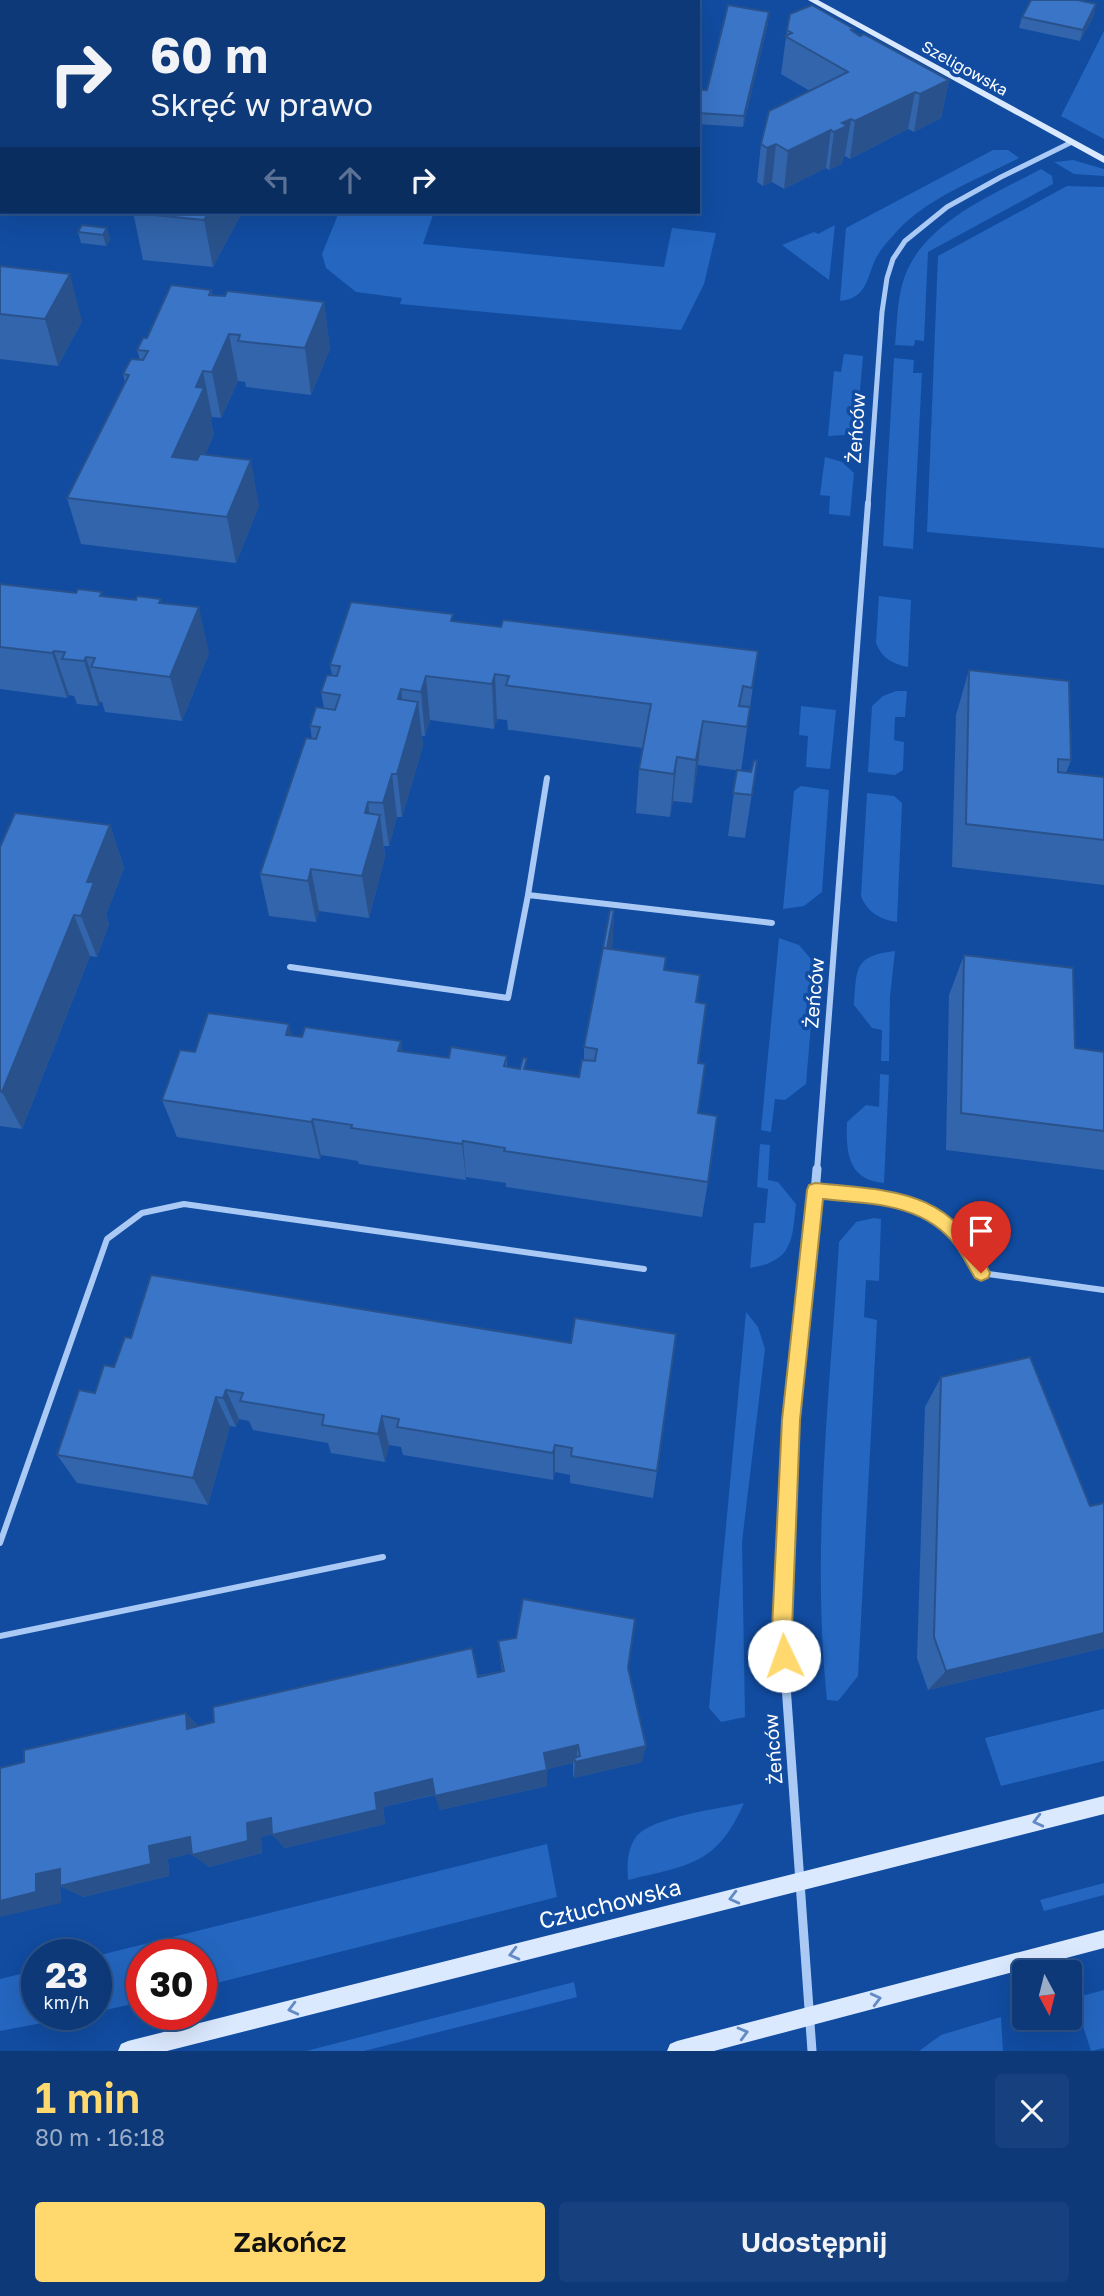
<!DOCTYPE html>
<html lang="pl">
<head>
<meta charset="utf-8">
<style>
	:root { --surface:#0d3979; --page:#16407e; --text:#f1f3f6; --muted:#9aacc6; --line:#2d538a; --accent:#ffd96e }
	body { margin:0; font-family:"Golos Text",sans-serif; background:var(--page); color:var(--text); height:100vh; display:flex; flex-direction:column; font-size:26px; white-space:nowrap }
	* { box-sizing:border-box; margin:0 }
	p { font-size:23px; color:var(--muted) }
	.icon { flex:none; width:38px; height:38px; fill:none; stroke:currentColor; stroke-width:2; stroke-linecap:round; stroke-linejoin:round }
	.map { position:relative; height:2051px; overflow:hidden }
	.details { display:flex; flex-direction:column; background:var(--surface); flex:1 }
	.details>* { flex:none }
	.guide { position:absolute; left:0px; top:0px; width:700px; height:214px; box-shadow:0 7px 28px #0002,0 0 0 2px var(--line); background:#0d3979; color:var(--text); overflow:hidden }
	.needle { width:46px; rotate:173deg }
	.controls { position:absolute; left:1012px; top:1960px; display:grid; gap:14px }
	.controls a { display:grid; place-items:center; width:70px; height:70px; border-radius:7px; background:var(--surface); box-shadow:0 7px 28px #0002,0 0 0 2px var(--line); font-size:35px }
	.speed { position:absolute; left:21px; top:1939px; display:flex; gap:14px; font-size:35px; font-weight:700; text-align:center }
	.speed>* { display:grid; place-content:center; width:91px; height:91px; border-radius:50%; background:var(--surface); box-shadow:0 7px 28px #0002,0 0 0 2px var(--line); line-height:1 }
	.speed small { font-size:18px; font-weight:400 }
	.speed .limit { border:10px solid #d22; background:#fff; color:#111 }
	.pin { position:absolute; display:grid; place-items:center; width:60px; height:60px; color:#fff; margin:-72px -30px; border-radius:50% 50% 50% 0; rotate:-45deg; box-shadow:0 0 7px #0007 }
	.pin .icon { rotate:45deg }
	.me { position:absolute; width:77px; margin:-38px; rotate:357deg; stroke-linejoin:round; filter:drop-shadow(0 0 5px #0008) }
	.turn { display:flex; align-items:center; gap:24px; height:147px; padding:0 35px; font-size:32px }
	.turn .icon { width:91px; height:91px; stroke-width:2.5 }
	.turn b { display:block; font-size:49px; line-height:60px }
	.lanes { display:flex; align-items:center; height:66px; padding:0 35px; background:#0003; justify-content:center; gap:35px; direction:ltr }
	.lanes .off { opacity:.35 }
	.round { display:grid; place-items:center; flex:none; width:74px; height:74px; border-radius:7px; background:var(--page) }
	.summary { display:flex; align-items:center; justify-content:space-between; height:119px; padding:0 35px }
	h1 { font-size:42px; font-weight:600; line-height:52px; color:var(--accent) }
	.button { display:flex; gap:14px; margin-top:auto; padding:14px 35px }
	.button a { flex:1; height:80px; border-radius:7px; background:var(--accent); color:#111; font-size:28px; font-weight:600; line-height:80px; text-align:center }
	.button a+a { background:var(--page); color:var(--text) }
	.map>svg:first-child { display:block }
	.green { fill:#2466c0 }
	.lines { fill:none; stroke-linecap:round; stroke-linejoin:round }
	.lane { stroke:#aacaf5; stroke-width:6 }
	.street-far2 { stroke:#aacaf5; stroke-width:5 }
	.street-far1 { stroke:#aacaf5; stroke-width:6 }
	.street { stroke:#aacaf5; stroke-width:9 }
	.secondary { fill:#dbe9fe; fill-rule:evenodd }
	.wall { fill:#3265ac }
	.shaded-wall { fill:#29528c }
	.building { fill:#3a75c8; stroke:#29528c; stroke-width:2 }
	.oneway { stroke:#628bc6 }
	.route { fill:#ffd96e; stroke:#a68d48; stroke-width:2 }
	.labels { text-anchor:middle; stroke-width:7; stroke-linejoin:round; paint-order:stroke }
	.far-street-label { font-size:16px; fill:#fff; stroke:#114ca1 }
	.street-label { font-size:19px; fill:#fff; stroke:#114ca1 }
	.near-street-label { font-size:23px; fill:#fff; stroke:#114ca1 }
</style>
</head>
<body>
<div class="map">
<svg width="1104" height="2051" viewBox="0 0 1104 2051">
	<rect width="100%" height="100%" fill="#114ca1"/>
	<path class="green" d="M1104,31V139L1061,116Z
		M993,150H1008L1019,158C975,181 924,198 891,238C885,244 879,252 875,260C866,281 866,298 840,301L846,228Z
		M1073,160L1104,169V176L1074,174L1054,162Z
		M1041,169L1052,176L1053,184L928,252L924,341L915,340L914,346L895,345C897,325 897,304 902,285C918,224 991,196 1041,169Z
		M1067,186L1104,187V548L927,532L938,256Z
		M339,212H434L423,244L664,267L672,228L716,233L704,284L681,330L400,304L402,298L356,292L326,268L322,254Z
		M835,225L829,280L782,245L814,232L818,234Z
		M844,354L863,356L857,425L844,435L828,436L834,371L841,372Z
		M894,358L914,360L913,373H922L913,549L883,546Z
		M825,457L842,462L854,473L850,516L829,514L830,496L820,495Z
		M879,596L911,600L908,667C892,664 882,658 876,643Z
		M896,691H907L905,717H895L894,740L904,742L903,770L895,775L868,772L872,706L883,696Z
		M801,706L836,710L830,769L806,767L808,736L799,735Z
		M801,786L829,790L822,892L804,906L783,909L794,791Z
		M867,793L894,796L902,803L897,922C880,920 867,912 861,896Z
		M779,938L799,945L816,965L806,1084L785,1100L775,1099L771,1132L761,1130Z
		M895,951L890,996L889,1061H881L882,1030L872,1028L854,1005C857,969 853,956 895,951Z
		M880,1074L889,1075L884,1183C847,1180 846,1151 847,1122L866,1105L879,1107Z
		M760,1144L770,1145L768,1180L778,1182L796,1204C792,1241 793,1261 750,1268L754,1223H765L768,1189L757,1187Z
		M874,1218L881,1219L879,1281L866,1280L864,1317L877,1320L858,1676L838,1701L827,1700C811,1548 830,1394 839,1242L856,1222Z
		M746,1312L758,1327L765,1349L742,1542L745,1717L721,1722L709,1708Z
		M1104,1709V1761L1001,1786L985,1738Z
		M744,1803C717,1865 689,1865 628,1880C627,1866 627,1849 636,1837C651,1817 719,1809 744,1803Z
		M547,1844L557,1897L201,1987V1955H142V2002L96,2012V1956Z
		M1104,1883V1895L1044,1911L1040,1900Z
		M37,1970V2014H89L0,2031V1979Z
		M574,1982L577,1997L364,2051H306Z
		M1104,1990V2048L1091,2051L1074,1998Z
		M1001,2017L1003,2051H919L941,2035Z"/>
	<g class="lines">
		<path class="lane" d="M815,1190C896,1198 939,1194 981,1273L1104,1290
			M0,1543L107,1239L142,1213L184,1204L644,1269
			M0,1636L383,1557"/>
		<path class="street-far2" d="M868,505L882,312L887,278L893,259L905,241L947,207L1001,177L1072,142"/>
		<path class="street-far1" d="M547,778L528,895L772,923
			M290,967L508,998L528,895
			M817,1171L868,503"/>
		<path class="street" d="M812,2051L782,1629L791,1420L806,1298L817,1169"/>
		<path class="secondary" d="M808,0H818L1104,156V163Z
			M1104,1796V1814L167,2051H118L121,2044L128,2041Z
			M1104,1930V1948L714,2051H667L670,2044L677,2041Z"/>
	</g>
	<path class="wall" d="M630,0H681L679,2H630Z
		M1096,4L1094,15L1080,41L1019,28L1022,17Z
		M768,23L743,127L698,124V90H707Z
		M787,30L854,32L949,80L941,118L914,132L908,129L850,159L845,156L843,158L842,164L829,170L826,168L784,189L772,182L763,186L757,182L761,144L810,91L781,74Z
		M2,136V198L0,191V139Z
		M133,212H242L213,267L143,260Z
		M107,228L110,240L106,246L81,243L78,232Z
		M0,266L82,321L58,366L0,359Z
		M211,290L212,295L225,296L324,302L330,349L311,395L246,387L245,382L238,381L221,418L212,417L211,421L214,435L205,454L259,506L236,563L81,544L67,498L125,382L123,374L140,360L137,350L147,338Z
		M0,584L162,604L209,653L182,721L105,712L102,702H100L98,706L77,704L74,696L69,695L67,698L0,689Z
		M454,621L501,627L758,651L741,771L698,765L692,803L673,801L670,817L636,813L639,769L643,748L511,730H508L507,720L497,719L494,729L430,720L425,736H422L423,746L402,817H397L389,846H384L385,857L369,918L319,911L316,922L269,916L260,874L312,739L310,726L324,708L321,692L332,675L330,665Z
		M969,670L1071,760L1066,773L1104,777V885L952,867L956,715Z
		M757,761L745,838L728,836L737,770L751,772Z
		M110,825L124,868L106,915L109,924L97,957L90,956L22,1129L0,1126V847Z
		M614,910L612,949L665,970L697,1002L698,1113L708,1182L702,1217L506,1187V1183L466,1177V1180L359,1164L358,1161L321,1155L320,1159L177,1137L162,1100L292,1036L401,1041L402,1051L449,1058L507,1056V1067L579,1077L584,1060V1047Z
		M964,955L1075,1048L1104,1052V1170L946,1150L949,995Z
		M151,1275L657,1471L653,1498L570,1483V1475L555,1472L553,1480L403,1455L401,1447L389,1445L385,1462L331,1453L328,1443L253,1430L249,1421L239,1419L236,1427L230,1426L208,1505L77,1483L57,1455L95,1393L114,1367L131,1338Z
		M941,1377L1090,1506L1104,1503V1648L928,1690L917,1658L925,1407Z
		M498,1641L628,1668L642,1762L574,1778L573,1774V1763L547,1769V1786L440,1810L435,1795L383,1807L385,1824L285,1848L272,1834L261,1837L262,1853L209,1867L192,1853L168,1859L169,1876L83,1897L60,1886L61,1903L24,1762L186,1713L198,1726L502,1671Z"/>
	<path class="shaded-wall" d="M143,0H156V2H142Z
		M160,0H178L177,2H160Z
		M305,0H332L331,2H304Z
		M670,0H681L679,2H670Z
		M1096,4L1094,15L1080,41L1083,30Z
		M769,12L768,23L743,127L744,116Z
		M949,80L941,118L914,132L920,94Z
		M915,92L908,129L850,159L855,121Z
		M851,119L845,156L843,158L842,164L829,170L834,132L842,123Z
		M831,130L826,168L784,189L788,151Z
		M776,144L772,182L763,186L767,148Z
		M209,212H242L213,267L204,220Z
		M107,228L110,240L106,246L103,235Z
		M70,274L82,321L58,366L45,319Z
		M324,302L330,349L311,395L305,348Z
		M229,334L238,381L221,418L212,372Z
		M203,371L212,417L211,421L214,435L183,503L172,457L196,387Z
		M251,460L259,506L236,563L227,517Z
		M199,607L209,653L182,721L170,677Z
		M54,651L69,695L67,698L52,653Z
		M86,657L100,702L98,706L84,661Z
		M495,674L497,719L494,729L492,684Z
		M426,676L430,720L425,736L421,692Z
		M401,689L406,733L398,699Z
		M418,702L423,746L402,817L397,774Z
		M703,721L698,765L692,803L696,760Z
		M677,757L673,801L670,817L674,774Z
		M392,774L397,817L389,846L383,803Z
		M368,802L373,838L380,815L385,857L369,918L362,876L365,813Z
		M110,825L124,868L106,915L109,924L97,957L81,916L87,882Z
		M311,869L319,911L316,922L308,881Z
		M614,910L612,951L607,948Z
		M74,915L90,956L22,1129L2,1092Z
		M289,1024L299,1063L286,1035Z
		M401,1041L406,1079L398,1051Z
		M313,1119L321,1155L320,1159L311,1122Z
		M463,1141L466,1177V1180L462,1144Z
		M226,1390L239,1419L236,1427L223,1398Z
		M216,1397L230,1426L208,1505L193,1478Z
		M382,1416L389,1445L385,1462L378,1434Z
		M555,1445V1472L553,1480V1453Z
		M1104,1633V1648L928,1690L946,1671Z
		M186,1713L202,1731L187,1729Z
		M578,1745L576,1762L574,1758L573,1763L544,1770V1753Z
		M646,1746L642,1762L574,1778L575,1762Z
		M547,1770V1786L440,1810L435,1796Z
		M432,1779L437,1794L383,1807L385,1824L285,1848L272,1835L375,1793Z
		M271,1818L283,1831L261,1837L262,1853L209,1867L192,1855L247,1823Z
		M190,1837L207,1850L168,1859L169,1876L83,1897L60,1886L149,1846Z
		M60,1869L83,1880L60,1886L61,1903L0,1917V1901L36,1874Z"/>
	<path class="building" d="M88,0H143L142,2H87Z
		M245,0H305L304,2H244Z
		M1031,0H1078L1096,4L1083,30L1022,17Z
		M728,5L769,12L744,116L698,113V90H707Z
		M812,5L854,29L851,30L860,36L864,34L949,80L920,94L915,92L855,121L851,119L842,123L847,126L834,132L831,130L788,151L776,144L767,148L761,144L769,111L848,72L785,36L792,33L787,30L790,14Z
		M2,136V157H0V139Z
		M133,212H209L204,220L133,213Z
		M82,225L107,228L103,235L78,232Z
		M0,266L70,274L45,319L0,314Z
		M171,285L211,290L209,295L225,296L227,291L324,302L305,348L238,341L240,335L229,334L212,372L203,371L196,387L204,388L172,457L197,460L200,454L251,460L227,517L67,498L129,375L123,374L131,359L143,360L148,351L137,350L143,338H147Z
		M0,584L76,593L78,589L102,592L100,596L136,600L137,596L161,599L159,603L199,607L170,677L91,667L95,658L86,657L84,661L62,659L65,652L54,651L52,653L0,647Z
		M351,602L453,614L451,621L501,627L503,620L758,651L752,688L743,686L739,706L750,707L747,727L703,721L696,760L677,757L674,774L639,769L651,704L510,686L506,685L509,676L495,674L492,684L426,676L421,692L401,689L398,699L418,702L397,774H392L383,803L368,802L365,813L380,815L362,876L311,869L308,881L260,874L306,738L316,739L320,727L310,726L316,707L335,710L340,695L321,692L327,675L337,676L340,666L330,665Z
		M969,670L1069,681L1071,760L1058,759V772L1104,777V840L966,824Z
		M754,760L757,761L752,795L733,793L737,770L751,772Z
		M15,813L110,825L87,882H94L81,916L74,915L2,1092L0,1091V847Z
		M610,910H614L607,948H603Z
		M603,948L666,957L664,970L700,975L696,1002L706,1004L698,1063L705,1064L698,1113L717,1116L708,1182L504,1151L505,1148L463,1141L462,1144L351,1128L352,1125L313,1119L311,1122L162,1100L180,1050L195,1052L208,1013L289,1024L286,1035L302,1037L305,1027L401,1041L398,1051L449,1058L451,1047L507,1056L504,1066L520,1069L523,1058H527L524,1069L579,1077L582,1060L595,1061L597,1049L584,1047Z
		M964,955L1073,968L1075,1048L1104,1052V1131L961,1113Z
		M151,1275L571,1343L575,1318L676,1334L657,1471L571,1456L572,1448L555,1445L553,1453L397,1427L399,1419L382,1416L378,1434L322,1425L324,1415L240,1401L243,1393L226,1390L223,1398L216,1397L193,1478L57,1455L79,1390L95,1393L104,1365L114,1367L125,1337L131,1338Z
		M1030,1357L1090,1506L1104,1503V1633L946,1671L934,1637L941,1377Z
		M523,1599L635,1619L628,1668L646,1746L575,1762L574,1758L580,1756L578,1745L544,1753L547,1770L435,1796L432,1779L375,1793L377,1810L272,1835L271,1818L247,1823L248,1841L192,1855L190,1837L149,1846L151,1864L60,1886V1869L36,1874V1892L0,1901V1768L24,1762V1750L186,1713L187,1729L214,1722L213,1707L472,1648L478,1677L504,1671L498,1641L516,1638Z"/>
	<defs><path id="oneway-chevron" d="M-2-3.5L2.5 0L-2 3.5" fill="none" stroke-width="1.6" stroke-linecap="round" stroke-linejoin="round" transform="scale(1.75)"/></defs>
	<g class="oneway">
		<use href="#oneway-chevron" transform="translate(1038 1821) rotate(166)"/>
		<use href="#oneway-chevron" transform="translate(734 1898) rotate(166)"/>
		<use href="#oneway-chevron" transform="translate(514 1954) rotate(166)"/>
		<use href="#oneway-chevron" transform="translate(876 1999) rotate(-14)"/>
		<use href="#oneway-chevron" transform="translate(293 2009) rotate(166)"/>
		<use href="#oneway-chevron" transform="translate(743 2033) rotate(-15)"/>
	</g>
	<path class="route" d="M815,1183C895,1191 952,1189 990,1273L988,1278L981,1281L975,1278C969,1268 963,1256 956,1246C924,1203 871,1204 823,1199L800,1420L792,1629L794,1656L791,1663L784,1666L777,1663L772,1629L782,1420L807,1190L809,1185Z"/>
	<g class="labels">
		<g class="far-street-label">
			<text transform="translate(965 68) rotate(29)" y="6">Szeligowska</text>
		</g>
		<g class="street-label">
			<text transform="translate(856 428) rotate(-86)" y="7">Żeńców</text>
			<text transform="translate(814 993) rotate(-85)" y="7">Żeńców</text>
			<text transform="translate(773 1749) rotate(-94)" y="7">Żeńców</text>
		</g>
		<g class="near-street-label">
			<text transform="translate(610 1904) rotate(-14)" y="8">Człuchowska</text>
		</g>
	</g>
</svg>
<div class="controls">
<a><svg class="needle" viewBox="-14 -14 28 28"><path d="M0-13l5 13h-10z" fill="#e53935"/><path d="M0 13l5-13h-10z" fill="#9aacc6"/></svg></a>
</div>
<div class="speed"><div>23<small>km/h</small></div><div class="limit">30</div></div>
<div class="pin" style="left:981px;top:1273px;background:#d93025"><svg class="icon" aria-label="arrive" viewBox="0 0 24 24"><path d="M6 21V4h12l-3 4 3 4H6"/></svg></div>
<svg class="me" style="left:784px;top:1656px" viewBox="-20 -20 40 40"><circle r="19" fill="#fff"/><path d="M0-13L10 11 0 6-10 11z" fill="#ffd96e"/></svg>
<div class="guide">
<div class="turn"><svg class="icon" aria-label="right" viewBox="0 0 24 24"><path d="M7 20v-9h11M14 6l5 5-5 5"/></svg><div><b>60 m</b>Skręć w prawo</div></div>
<div class="lanes"><svg class="icon off" aria-label="left" viewBox="0 0 24 24"><path d="M17 20v-9H6M10 6l-5 5 5 5"/></svg><svg class="icon off" aria-label="ahead" viewBox="0 0 24 24"><path d="M12 20V5M6 11l6-6 6 6"/></svg><svg class="icon" aria-label="right" viewBox="0 0 24 24"><path d="M7 20v-9h11M14 6l5 5-5 5"/></svg></div>
</div>
</div>
<section class="details">
<div class="summary"><div><h1>1 min</h1><p>80 m · 16:18</p></div><a class="round"><svg class="icon" aria-label="close" viewBox="0 0 24 24"><path d="M6 6l12 12M18 6L6 18"/></svg></a></div>
<div class="button"><a>Zakończ</a><a>Udostępnij</a></div>
</section>
</body>
</html>
